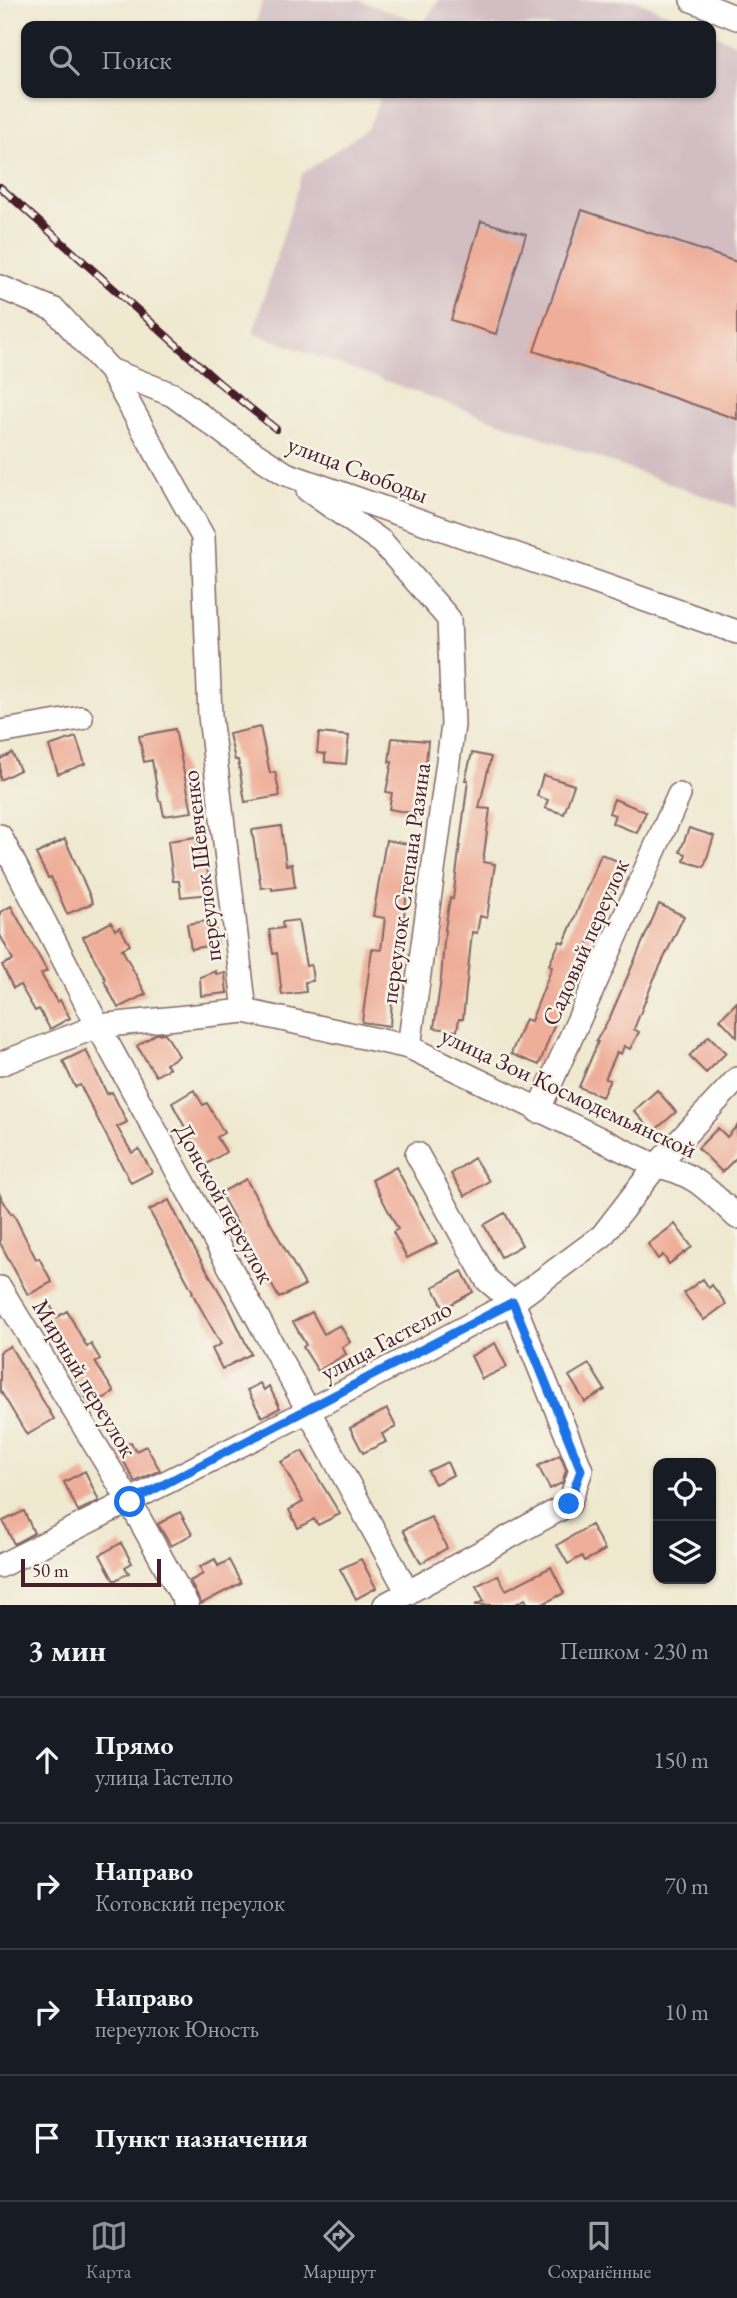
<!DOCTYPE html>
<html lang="ru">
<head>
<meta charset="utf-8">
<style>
	:root { --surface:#171b24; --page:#242831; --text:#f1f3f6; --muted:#9ea1a6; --line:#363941; --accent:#8c9099 }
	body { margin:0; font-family:"EB Garamond",serif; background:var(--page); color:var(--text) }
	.controls { position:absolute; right:21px; bottom:21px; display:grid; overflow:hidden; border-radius:14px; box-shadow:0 2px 5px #0004 }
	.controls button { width:63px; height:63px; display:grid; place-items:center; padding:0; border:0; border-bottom:2px solid var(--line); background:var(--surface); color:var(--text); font:35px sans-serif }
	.scale { position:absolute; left:21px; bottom:18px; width:140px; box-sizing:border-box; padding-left:7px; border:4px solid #4a1f2b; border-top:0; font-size:19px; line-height:24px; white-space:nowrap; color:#4a1f2b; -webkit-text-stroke:5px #f7f3e8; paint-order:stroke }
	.stop { position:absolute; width:21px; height:21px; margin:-16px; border:5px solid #1a73e8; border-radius:50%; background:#fff }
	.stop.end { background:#1a73e8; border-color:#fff; box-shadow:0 2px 7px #0008 }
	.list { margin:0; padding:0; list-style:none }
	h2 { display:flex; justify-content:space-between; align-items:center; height:91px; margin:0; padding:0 28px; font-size:30px }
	h2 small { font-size:23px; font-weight:400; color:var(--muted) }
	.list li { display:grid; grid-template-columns:46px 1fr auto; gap:21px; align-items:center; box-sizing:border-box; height:126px; padding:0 28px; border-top:2px solid var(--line) }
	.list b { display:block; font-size:26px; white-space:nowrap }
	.list p { margin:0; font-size:23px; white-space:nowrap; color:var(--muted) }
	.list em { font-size:23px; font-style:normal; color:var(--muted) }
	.icon { flex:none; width:38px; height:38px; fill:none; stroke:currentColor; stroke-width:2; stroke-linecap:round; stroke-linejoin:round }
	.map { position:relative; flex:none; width:737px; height:1605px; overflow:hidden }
	.search { position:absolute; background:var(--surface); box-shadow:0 2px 5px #0004; left:21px; right:21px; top:21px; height:77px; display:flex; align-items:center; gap:18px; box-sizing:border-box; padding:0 24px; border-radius:14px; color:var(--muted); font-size:26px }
	.sheet { height:595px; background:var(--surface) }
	nav { display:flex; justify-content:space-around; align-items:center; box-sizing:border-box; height:98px; border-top:2px solid var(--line); background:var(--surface); font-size:19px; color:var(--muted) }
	nav a { display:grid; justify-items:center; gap:4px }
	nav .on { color:var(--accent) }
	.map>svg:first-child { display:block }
	.industrial { fill:#d2bec2 }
	.building { fill:#efae99 }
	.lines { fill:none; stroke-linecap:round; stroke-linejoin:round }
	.street-casing { stroke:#846665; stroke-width:26 }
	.street { stroke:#fff; stroke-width:23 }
	.rail-casing { stroke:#4a1f2b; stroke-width:8 }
	.rail { stroke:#f7f3e8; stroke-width:5; stroke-dasharray:16; stroke-linecap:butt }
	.route { stroke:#1a73e8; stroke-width:9 }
	.labels { text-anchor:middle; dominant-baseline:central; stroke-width:5; stroke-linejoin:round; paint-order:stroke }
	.street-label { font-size:24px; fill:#4a1f2b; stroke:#f7f3e8 }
</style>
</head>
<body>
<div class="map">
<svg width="737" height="1605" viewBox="0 0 737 1605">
	<rect width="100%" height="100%" fill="#f7f3e8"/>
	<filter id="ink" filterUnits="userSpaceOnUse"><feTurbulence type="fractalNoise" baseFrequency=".0143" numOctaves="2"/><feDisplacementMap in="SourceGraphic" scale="14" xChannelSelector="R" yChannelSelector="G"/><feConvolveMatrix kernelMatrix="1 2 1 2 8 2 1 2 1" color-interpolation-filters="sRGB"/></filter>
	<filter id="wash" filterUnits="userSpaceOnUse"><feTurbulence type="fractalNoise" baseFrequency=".00686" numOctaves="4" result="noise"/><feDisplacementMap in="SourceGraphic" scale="28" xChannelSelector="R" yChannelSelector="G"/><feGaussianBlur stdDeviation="1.57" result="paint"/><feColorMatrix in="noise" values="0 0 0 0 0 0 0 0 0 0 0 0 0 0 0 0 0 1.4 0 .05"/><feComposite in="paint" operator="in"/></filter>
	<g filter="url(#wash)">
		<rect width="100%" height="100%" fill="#efe9d0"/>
		<path class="industrial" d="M263 0H358L423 23 439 0H636L696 26H255Z
			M711 33 737 44V508L253 333 302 174 368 128 380 99 361 93H711Z"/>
		<g id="blocks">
			<path class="building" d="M582 210 737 262V419L534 351Z
				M481 221 526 234 496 334 451 320Z
				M260 727 270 773 275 772 280 796 245 802 238 760H235L229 734Z
				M175 729 192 812 164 816 161 801H159L152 760 144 762 139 736Z
				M319 733 349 736 346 764 325 762V754L317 753Z
				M76 737 85 764 58 774 49 746Z
				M392 738 428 741 425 773 416 814 389 809 392 793 386 792 392 762H389Z
				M12 753 20 770 0 780V759Z
				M472 753 491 757 479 808 490 809 483 862 495 864 487 918 480 916 477 933 472 932 463 1019H459L457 1031 434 1028 441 979 445 929 450 898 453 899 468 780H465Z
				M543 775 574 785 564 814 545 808 548 800 537 796Z
				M614 799 646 812 637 833 612 823 615 815 609 813Z
				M281 826 286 865 292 864 295 887 272 890V887L261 888 252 830Z
				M689 828 714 836 704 867 684 861 686 854 680 852Z
				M196 837 200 861 206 860 211 894 181 897 179 881H173L168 841Z
				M65 839 93 903 67 914 51 877 48 878 36 854Z
				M386 840 413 845 403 892 407 893 396 976H394L390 1026 362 1022 372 949 381 950 385 918 373 916Z
				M601 854 622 863 609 899 573 976 539 1065 511 1054 525 1019 531 1021 552 967 549 965 560 941 564 943Z
				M659 904 684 916 654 979 634 1029 639 1032 630 1049 624 1046 621 1054 617 1052 605 1079 610 1080 602 1097 579 1087 598 1042 596 1041 610 1017Z
				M11 906 47 971 41 974 57 1002 60 1000 70 1018 50 1029 39 1009 35 1011 20 985 13 988 2 965 13 960 0 935V912Z
				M214 920 218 944 191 949 187 924Z
				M298 920 306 966 311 965 313 981 305 982 306 992 282 995 277 953 273 954 269 930 283 928 282 922Z
				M111 922 115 930 120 927 130 945 122 949 146 994 118 1008 104 981 106 980 83 937Z
				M216 971V974L225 973 227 993 201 996 200 977Z
				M737 1002V1037L720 1019Z
				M165 1033 179 1056 166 1064 169 1068 156 1076 137 1046 156 1034Z
				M709 1036 726 1053 706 1073 689 1056Z
				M86 1050 107 1094 112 1092 127 1122 117 1127 132 1153 139 1149 152 1172 131 1183 80 1085 75 1087 63 1061Z
				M194 1090 203 1105 207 1103 224 1133 217 1137 226 1152 205 1165 172 1103Z
				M657 1090 676 1112 653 1132 634 1111Z
				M737 1126V1157L722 1172 698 1148 718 1128 727 1137Z
				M474 1158 489 1181 465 1196 451 1174Z
				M396 1167 437 1243 407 1258 393 1232 398 1229 372 1180Z
				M246 1179 305 1285 279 1298 220 1193Z
				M0 1195 11 1214 13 1213 36 1259 39 1258 52 1282 28 1295 0 1243Z
				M169 1200 187 1236 230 1310 251 1354 222 1369 212 1349 221 1344 192 1293 193 1292 149 1210Z
				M505 1213 522 1245 501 1257 484 1225Z
				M675 1224 692 1247 669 1264 663 1255 658 1259 648 1244Z
				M462 1271 473 1292 444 1308 433 1287Z
				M703 1279 709 1288 712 1285 726 1304 704 1320 684 1293Z
				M50 1305 57 1317 67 1311 87 1347 91 1344 100 1359 95 1362 114 1392 91 1406 37 1312Z
				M312 1312 324 1334 340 1325 350 1342 342 1347 346 1354 318 1371 303 1347 306 1345 293 1322Z
				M495 1343 507 1367 482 1379 471 1356Z
				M10 1346 54 1419 27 1435 0 1390V1352Z
				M589 1364 605 1390 585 1402 569 1376Z
				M260 1383 264 1390 269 1386 280 1408 262 1417 247 1390Z
				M387 1409 396 1427 382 1434 386 1442 363 1453 350 1428Z
				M131 1442 136 1451 146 1446 160 1470 135 1482 117 1449Z
				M302 1451 340 1514 318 1525 314 1519 298 1528 289 1510 303 1502 281 1462Z
				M560 1455 566 1470 562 1483 550 1489 538 1466Z
				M447 1462 453 1475 435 1484 428 1471Z
				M85 1471 99 1501 78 1511 64 1482Z
				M24 1511 34 1533 14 1544 3 1521Z
				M180 1512 192 1534 171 1546 158 1524Z
				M431 1517 447 1548 421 1563 403 1530Z
				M591 1525 605 1550 585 1561 582 1556 568 1564 557 1545Z
				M121 1543 132 1563 125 1567 129 1573 114 1581 100 1555Z
				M215 1559 218 1566 229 1560 241 1583 201 1604 190 1581 203 1574 200 1567Z
				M361 1559 376 1588 356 1599 340 1569Z
				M551 1567 564 1593 541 1605H528L525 1599 514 1605H475L484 1601 476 1586 498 1575 506 1590Z"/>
		</g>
	</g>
	<g filter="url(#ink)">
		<use href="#blocks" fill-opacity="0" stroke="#846665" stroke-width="2"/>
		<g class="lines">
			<g class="street-casing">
				<path id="street" d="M692 0 737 18
					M0 287 55 310 110 370 173 395 235 441 286 474 737 632
					M110 370 203 537 210 716 245 1011
					M308 490 382 542 449 619 453 725 409 1047
					M0 732 81 718
					M0 836 98 1026 408 1593
					M0 1064 98 1026 245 1011 409 1047 656 1166C693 1171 711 1193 737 1217
					M538 1111 679 795
					M0 1288 130 1502 187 1605
					M0 1566 308 1411 513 1302 602 1236 656 1166 737 1079
					M385 1605 569 1504 581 1470 513 1302 487 1280 417 1154"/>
			</g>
			<use href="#street" class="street"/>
			<g class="rail-casing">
				<path id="rail" d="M0 187 218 382 276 429"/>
			</g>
			<use href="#rail" class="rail"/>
		</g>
	</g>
	<g class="lines" filter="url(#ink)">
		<path class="route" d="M130 1502 513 1302 581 1470 569 1504"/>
	</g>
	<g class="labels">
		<g class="street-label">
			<text transform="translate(358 469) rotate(21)">улица Свободы</text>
			<text transform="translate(201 866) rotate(-97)">переулок Шевченко</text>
			<text transform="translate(405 883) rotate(-82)">переулок Степана Разина</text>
			<text transform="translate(585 942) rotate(-66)">Садовый переулок</text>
			<text transform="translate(569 1092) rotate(25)">улица Зои Космодемьянской</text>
			<text transform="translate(225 1203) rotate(61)">Донской переулок</text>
			<text transform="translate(386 1340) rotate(-28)">улица Гастелло</text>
			<text transform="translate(85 1378) rotate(59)">Мирный переулок</text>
		</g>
	</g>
</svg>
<div class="controls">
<button><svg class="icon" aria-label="locate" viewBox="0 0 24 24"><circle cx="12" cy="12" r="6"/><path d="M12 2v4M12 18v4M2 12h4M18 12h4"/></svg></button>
<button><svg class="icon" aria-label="layers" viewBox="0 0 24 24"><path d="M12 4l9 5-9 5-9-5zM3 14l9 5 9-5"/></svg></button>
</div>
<div class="scale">50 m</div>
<div class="stop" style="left:130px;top:1502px"></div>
<div class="stop end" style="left:569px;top:1504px"></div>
<div class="search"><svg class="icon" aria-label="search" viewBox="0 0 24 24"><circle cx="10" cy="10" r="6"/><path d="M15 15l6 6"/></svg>Поиск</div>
</div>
<section class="sheet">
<h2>3 мин<small>Пешком · 230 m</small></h2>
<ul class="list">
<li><svg class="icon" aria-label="ahead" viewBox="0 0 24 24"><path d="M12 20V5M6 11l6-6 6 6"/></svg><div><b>Прямо</b><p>улица Гастелло</p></div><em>150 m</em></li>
<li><svg class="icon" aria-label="right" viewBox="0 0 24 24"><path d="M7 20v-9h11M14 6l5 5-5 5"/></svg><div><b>Направо</b><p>Котовский переулок</p></div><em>70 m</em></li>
<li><svg class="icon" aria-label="right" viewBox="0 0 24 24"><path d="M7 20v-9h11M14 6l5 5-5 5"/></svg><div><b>Направо</b><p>переулок Юность</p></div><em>10 m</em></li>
<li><svg class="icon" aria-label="arrive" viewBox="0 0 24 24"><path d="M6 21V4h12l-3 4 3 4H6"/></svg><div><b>Пункт назначения</b></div></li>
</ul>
</section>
<nav>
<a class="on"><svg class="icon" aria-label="map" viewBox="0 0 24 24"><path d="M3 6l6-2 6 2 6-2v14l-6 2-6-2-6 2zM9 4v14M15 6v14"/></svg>Карта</a>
<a><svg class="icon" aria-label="directions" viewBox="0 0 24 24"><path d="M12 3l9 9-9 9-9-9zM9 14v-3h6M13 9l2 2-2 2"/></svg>Маршрут</a>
<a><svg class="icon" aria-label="saved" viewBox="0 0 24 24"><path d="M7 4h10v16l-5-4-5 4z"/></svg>Сохранённые</a>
</nav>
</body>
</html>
